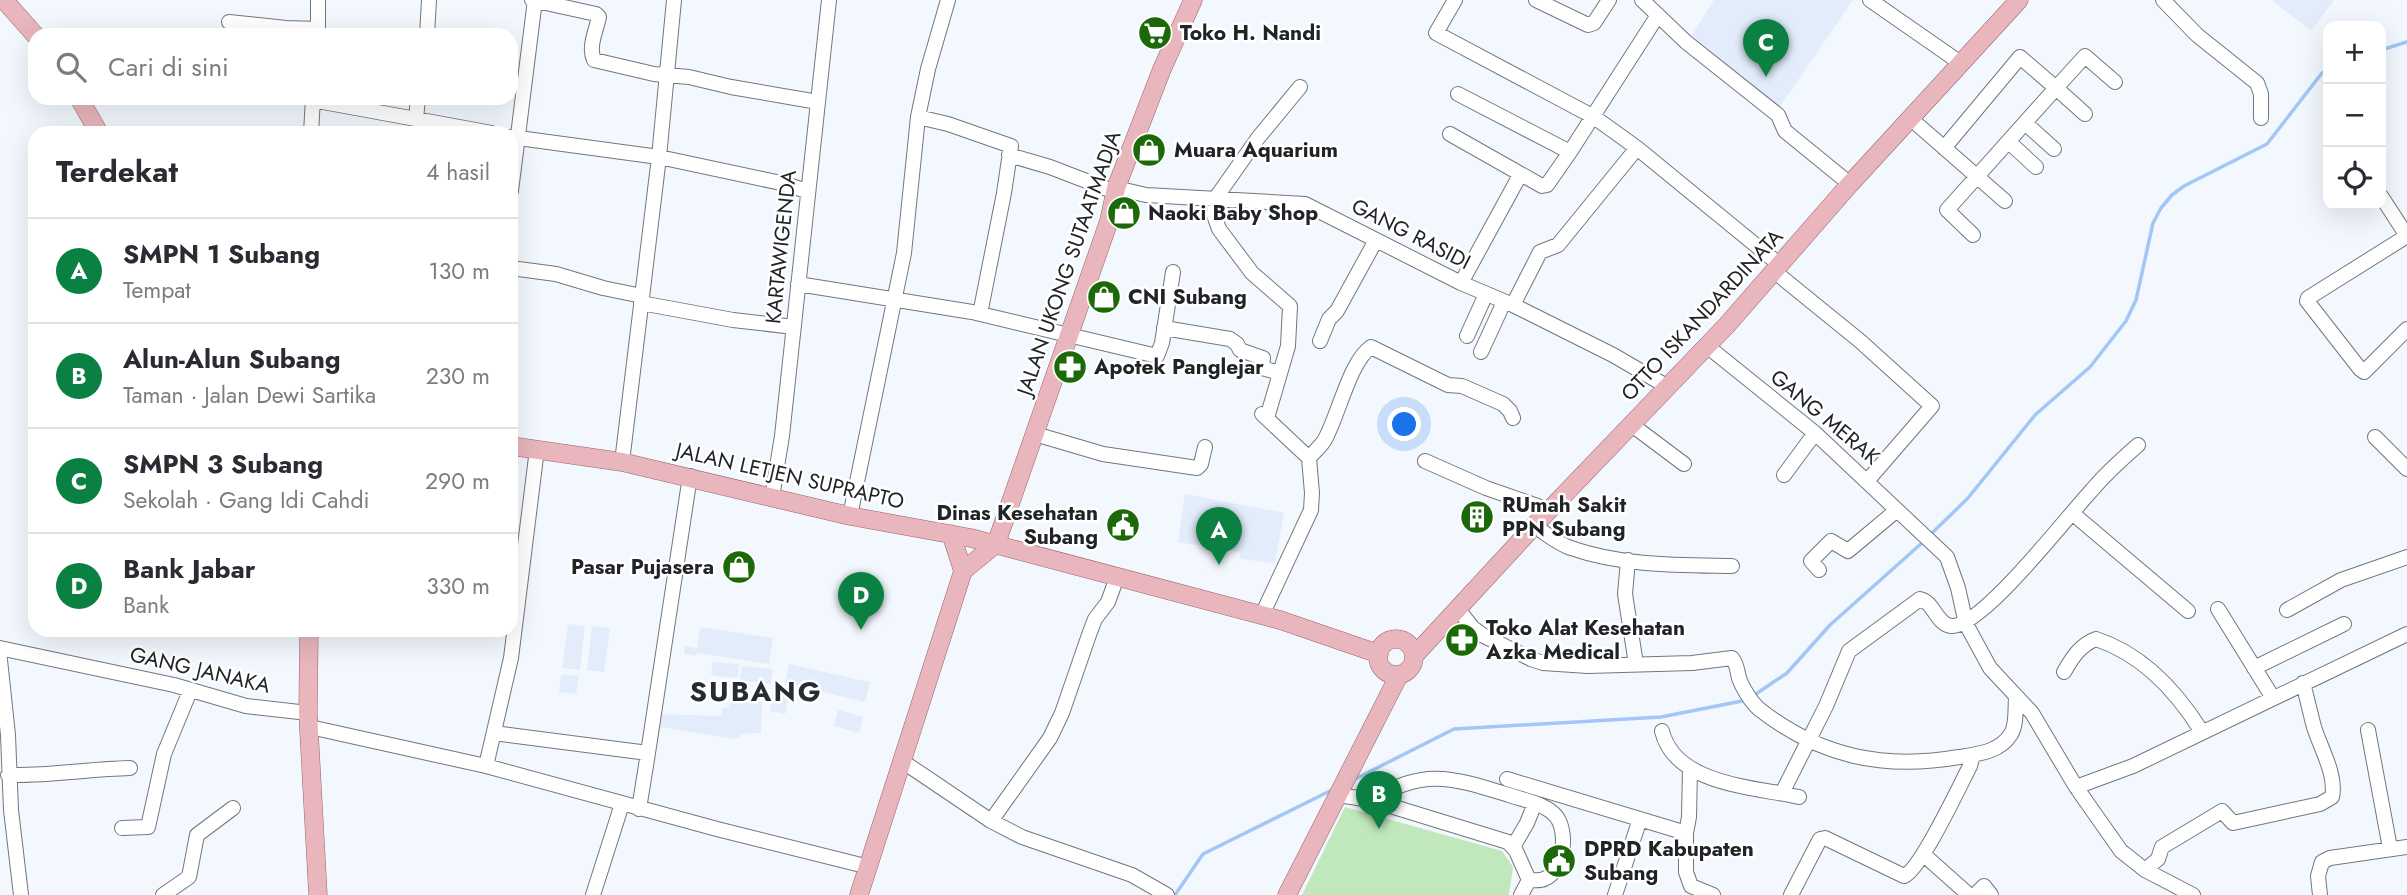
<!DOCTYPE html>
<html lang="id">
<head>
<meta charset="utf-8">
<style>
	:root { --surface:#fff; --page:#f7f7f7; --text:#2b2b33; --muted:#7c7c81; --line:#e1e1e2; --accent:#0b8043 }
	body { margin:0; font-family:Jost,sans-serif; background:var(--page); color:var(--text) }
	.controls { position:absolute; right:21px; top:21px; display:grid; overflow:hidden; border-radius:14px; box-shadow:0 7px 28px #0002 }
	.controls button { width:63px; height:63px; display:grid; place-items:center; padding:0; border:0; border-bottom:2px solid var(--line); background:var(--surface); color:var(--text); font:35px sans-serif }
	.you { position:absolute; left:1405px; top:425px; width:24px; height:24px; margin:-18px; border:5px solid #fff; border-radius:50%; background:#1a73e8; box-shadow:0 0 0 10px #1a73e833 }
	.badge { display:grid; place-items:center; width:46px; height:46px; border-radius:50%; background:var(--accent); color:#fff; font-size:23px; font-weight:700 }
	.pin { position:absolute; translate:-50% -58px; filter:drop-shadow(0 2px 4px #0008) }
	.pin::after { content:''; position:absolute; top:37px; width:24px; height:21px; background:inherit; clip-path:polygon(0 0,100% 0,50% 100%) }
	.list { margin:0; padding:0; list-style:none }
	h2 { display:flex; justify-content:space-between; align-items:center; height:91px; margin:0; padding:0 28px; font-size:30px }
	h2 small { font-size:23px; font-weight:400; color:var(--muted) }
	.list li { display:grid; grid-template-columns:46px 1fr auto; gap:21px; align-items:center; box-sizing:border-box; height:105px; padding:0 28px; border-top:2px solid var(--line) }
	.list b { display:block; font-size:26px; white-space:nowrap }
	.list p { margin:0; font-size:23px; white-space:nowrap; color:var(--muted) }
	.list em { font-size:23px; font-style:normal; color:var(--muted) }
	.icon { flex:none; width:38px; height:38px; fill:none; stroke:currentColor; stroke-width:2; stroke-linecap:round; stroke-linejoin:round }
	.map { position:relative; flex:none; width:2407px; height:895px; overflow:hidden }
	.search { position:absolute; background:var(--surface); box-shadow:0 7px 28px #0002; left:28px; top:28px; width:490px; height:77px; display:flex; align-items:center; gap:18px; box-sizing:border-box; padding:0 24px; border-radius:21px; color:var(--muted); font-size:26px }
	.panel { position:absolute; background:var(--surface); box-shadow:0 7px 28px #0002; left:28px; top:126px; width:490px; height:511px; border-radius:21px }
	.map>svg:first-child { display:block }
	.built { fill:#e3ecfb }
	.green { fill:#c1e8bc }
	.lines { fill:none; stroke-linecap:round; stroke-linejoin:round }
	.stream { stroke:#a2c6f5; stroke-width:3.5 }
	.minor-casing { stroke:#72777e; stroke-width:16 }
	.major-casing { stroke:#99636a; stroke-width:19 }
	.minor { stroke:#fff; stroke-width:14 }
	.major { stroke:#e8b6bc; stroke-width:18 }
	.labels { text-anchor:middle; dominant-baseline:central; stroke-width:5; stroke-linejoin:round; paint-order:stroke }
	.poi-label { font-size:21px; font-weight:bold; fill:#212326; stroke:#fff; text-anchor:start }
	.street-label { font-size:21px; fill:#212326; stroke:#fff }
	.district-label { font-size:28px; font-weight:bold; letter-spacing:2px; fill:#282c32; stroke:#fff }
</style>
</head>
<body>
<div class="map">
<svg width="2407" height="895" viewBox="0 0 2407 895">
	<rect width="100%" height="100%" fill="#f3f8ff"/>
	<path class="built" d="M1714 0H1853L1777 111 1687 43Z
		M2272 0H2334L2311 31Z
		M1185 494 1284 513 1275 563 1240 559V552L1178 542Z
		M568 624 585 626 580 670 562 668Z
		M592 626 610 628 604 672 587 670Z
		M700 627 773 638 769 664 697 653 696 656 684 654 685 646 697 648Z
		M713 662 739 664 737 678 711 675Z
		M789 664 870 682 865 702 785 683Z
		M742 666 773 669 771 684 740 680Z
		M561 674 579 676 576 694 559 692Z
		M773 691 789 694 785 714 770 711Z
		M731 699 762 702 761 733 740 734 739 739 728 738 654 726 656 714 721 716 723 708H728Z
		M838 710 863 717 859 733 834 726Z"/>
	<path class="green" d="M1345 807 1502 851 1513 867 1509 895H1302Z"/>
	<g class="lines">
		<path class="stream" d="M2381 50 2407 42
			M1929 536 1968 498 2035 415 2090 367 2126 321 2136 300 2153 223 2161 208 2172 195 2184 186 2267 144 2322 73 2328 70
			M1753 696 1787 673 1830 625 1923 542
			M1355 779 1454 729 1661 717 1747 700
			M1175 895 1203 854 1332 790"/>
		<g class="minor-casing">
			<path id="minor" d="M532 0 596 14 599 17C596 31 588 47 594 60L654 74 689 77 731 87 818 102
				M1455 0 1436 33 1594 117 1637 148 1780 265
				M1536 0 1588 25 1594 23 1609 0
				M1642 0 1686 42 1778 115 1785 131 1850 184
				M1870 0 1962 64
				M2163 0 2197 35 2257 83 2261 94V118
				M229 22 286 28 318 29
				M318 35V0
				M427 35 429 0
				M1458 94 1570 152 1658 15
				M312 100 492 133
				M2085 114 2056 88 2085 56 2115 82
				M918 117 948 124 1011 146 1004 193 980 314
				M1910 118 2005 201
				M416 119 418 98
				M2025 123 2054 149
				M311 133 313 98
				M1450 134 1542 186 1547 185 1570 152
				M511 137 659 157 781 183 807 191
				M2009 142 2036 167
				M1944 148 2020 57 2056 88 1947 210 1973 235
				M1009 155 1050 167 1115 192
				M1116 188 1146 195 1305 204 1461 283 1513 305 1613 355 1668 387
				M511 191 535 0
				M2381 196 2407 236
				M2407 236 2308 298 2307 301 2360 369 2364 372 2407 329
				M511 268 556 274 603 288 642 296
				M1775 272 1860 341 1932 406 1868 480
				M1461 283 1520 175
				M798 284 972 312 1157 356 1162 343 1173 272
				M641 303 733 320 794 327
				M1513 305 1540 252 1558 245 1637 148
				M1164 328 1230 339 1237 344 1240 350 1263 358 1262 368 1280 373
				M1467 336 1486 294
				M1320 341 1329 319 1337 311 1376 240
				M1707 346 1815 433 1947 557 1958 588 1966 624 1990 668 2032 713 2076 787 2121 851 2145 870 2193 895
				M1481 352 1504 302
				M1262 414 1309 458 1312 493 1311 510 1262 615
				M1267 418 1288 346 1290 306 1252 273 1219 229 1214 215 1215 199 1258 138 1300 87
				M1632 425 1684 464
				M1035 434 1103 454 1197 468 1201 464 1205 447
				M2375 437 2407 469
				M1309 458C1314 452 1320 447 1324 441 1338 418 1349 362 1371 347L1448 385 1462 386 1503 404 1510 411 1513 418
				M1425 461 1486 488 1549 510
				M622 462 659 157 674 0
				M1784 475 1815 433
				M772 497 782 436 829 0
				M2072 513 2188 611
				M850 516 904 253 918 117 928 69 948 0
				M1534 526C1546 533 1558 544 1571 548 1622 566 1679 565 1732 566
				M1628 560 1625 594 1636 664
				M1819 570 1811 561 1831 541 1848 551 1897 510
				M1117 577 1108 602 1095 619 1090 632 1062 713 1050 738 991 821 1022 837 1132 875 1167 895
				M1457 608 1473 628 1484 636 1531 659 1543 663 1588 666 1692 663 1732 658C1737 664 1737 670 1739 678 1742 687 1751 702 1759 709 1820 757 1884 770 1959 757 1978 754 2000 752 2011 734 2017 724 2015 709 2016 698
				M2218 609 2273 698
				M2287 610 2341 580 2407 557
				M0 648 174 685 246 706 308 713
				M0 660 8 735 11 810 21 895
				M2254 668 2344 624
				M2064 672C2072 658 2080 645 2096 639 2142 654 2177 692 2202 732
				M310 727 486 766 511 658 537 449
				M2368 730 2390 848
				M1662 731C1675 785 1755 787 1799 797
				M494 733 648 753 690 476
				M902 761 991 821
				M486 766 717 829 869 867
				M8 775C49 776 89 769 130 768
				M1507 779 1686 833V872L1691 886 1713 895
				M2076 787 2133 766 2407 634
				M1782 793 1826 706 1849 651 1920 599C1934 602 1937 625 1951 626 1981 629 2069 514 2092 490 2106 473 2122 459 2138 445
				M1338 795 1371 800 1508 842 1516 851 1529 880 1521 895
				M1371 800C1425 767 1453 778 1509 795 1524 800 1542 803 1554 814 1569 828 1565 871 1544 879 1540 881 1534 880 1529 880
				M639 809 648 753
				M122 828 148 827 164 754 190 691
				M1686 833 1689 817 1690 768
				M1513 847 1527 823 1535 803
				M1923 854 1969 895
				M2145 870 2158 859 2162 847 2222 811 2233 823 2320 804 2332 797C2337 775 2320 747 2314 727 2310 712 2307 698 2303 683
				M163 895 189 877 197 835 233 808
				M593 895 622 804
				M1615 895 1640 819
				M1791 895 1820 839 1825 838 1904 876C1921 869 1959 787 1970 766L1973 755
				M1975 895 1984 886 1991 895
				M2320 895 2318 876 2322 862 2330 858 2407 847"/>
		</g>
		<g class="major-casing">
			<path id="major" d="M4 0 35 35
				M79 98 99 133
				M511 446 622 462 850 516 971 538 1280 620 1379 654
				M951 534 963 571
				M963 571 996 544 1109 221 1116 188 1162 69 1193 0
				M309 630 308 713 318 895
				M1378 657a18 18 0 1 1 36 0a18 18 0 1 1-36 0Z
				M1414 656 1534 526 1727 325 1850 184 2019 0
				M859 895 963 571
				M1287 895 1399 675"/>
		</g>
		<use href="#minor" class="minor"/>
		<use href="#major" class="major"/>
	</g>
	<defs>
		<g id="supermarket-disc" transform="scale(1.75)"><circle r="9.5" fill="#1b6908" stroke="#fff"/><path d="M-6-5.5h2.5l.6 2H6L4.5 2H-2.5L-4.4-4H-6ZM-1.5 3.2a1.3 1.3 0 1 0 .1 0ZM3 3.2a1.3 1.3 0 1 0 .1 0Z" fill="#fff"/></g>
		<g id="shop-disc" transform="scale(1.75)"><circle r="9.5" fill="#1b6908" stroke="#fff"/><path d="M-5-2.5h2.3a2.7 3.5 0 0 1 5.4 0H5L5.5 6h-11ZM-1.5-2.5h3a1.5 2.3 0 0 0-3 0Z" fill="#fff"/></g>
		<g id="pharmacy-disc" transform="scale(1.75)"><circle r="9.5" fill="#1b6908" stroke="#fff"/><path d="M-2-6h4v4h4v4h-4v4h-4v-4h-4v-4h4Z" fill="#fff"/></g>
		<g id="building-disc" transform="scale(1.75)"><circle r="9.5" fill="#1b6908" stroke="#fff"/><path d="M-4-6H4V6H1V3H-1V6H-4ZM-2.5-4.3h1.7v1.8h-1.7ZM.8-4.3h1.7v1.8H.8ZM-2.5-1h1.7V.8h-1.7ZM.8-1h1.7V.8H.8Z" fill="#fff"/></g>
		<g id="civic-disc" transform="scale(1.75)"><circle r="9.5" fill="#1b6908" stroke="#fff"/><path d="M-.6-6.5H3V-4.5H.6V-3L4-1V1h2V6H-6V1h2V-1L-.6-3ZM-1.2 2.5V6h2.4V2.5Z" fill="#fff"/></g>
	</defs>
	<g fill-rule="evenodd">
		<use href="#supermarket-disc" x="1155" y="33"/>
		<use href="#shop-disc" x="1149" y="150"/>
		<use href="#shop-disc" x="1124" y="213"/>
		<use href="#shop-disc" x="1104" y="297"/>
		<use href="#pharmacy-disc" x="1070" y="367"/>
		<use href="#building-disc" x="1477" y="517"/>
		<use href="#civic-disc" x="1123" y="525"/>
		<use href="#shop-disc" x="739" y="567"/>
		<use href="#pharmacy-disc" x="1462" y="640"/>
		<use href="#civic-disc" x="1559" y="861"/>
	</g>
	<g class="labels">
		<g class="poi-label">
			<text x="1180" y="33">Toko H. Nandi</text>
			<text x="1174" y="150">Muara Aquarium</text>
			<text x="1148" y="213">Naoki Baby Shop</text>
			<text x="1128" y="297">CNI Subang</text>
			<text x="1094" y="367">Apotek Panglejar</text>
			<text x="1502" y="505">RUmah Sakit<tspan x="1502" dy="24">PPN Subang</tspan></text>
			<text x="1098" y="513" text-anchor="end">Dinas Kesehatan<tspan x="1098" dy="24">Subang</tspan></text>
			<text x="714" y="567" text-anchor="end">Pasar Pujasera</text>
			<text x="1486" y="628">Toko Alat Kesehatan<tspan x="1486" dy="24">Azka Medical</tspan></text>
			<text x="1584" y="849">DPRD Kabupaten<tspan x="1584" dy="24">Subang</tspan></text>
		</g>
		<g class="street-label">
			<text transform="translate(1411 234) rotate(27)">GANG RASIDI</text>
			<text transform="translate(781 247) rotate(-84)">KARTAWIGENDA</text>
			<text transform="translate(1069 263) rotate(-71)">JALAN UKONG SUTAATMADJA</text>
			<text transform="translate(1702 315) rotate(-47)">OTTO ISKANDARDINATA</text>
			<text transform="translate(1825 417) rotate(40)">GANG MERAK</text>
			<text transform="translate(790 476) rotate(13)">JALAN LETJEN SUPRAPTO</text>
			<text transform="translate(200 670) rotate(13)">GANG JANAKA</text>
		</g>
		<g class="district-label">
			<text x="756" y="691">SUBANG</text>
		</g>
	</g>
</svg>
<div class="controls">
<button>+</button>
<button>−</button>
<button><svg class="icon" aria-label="locate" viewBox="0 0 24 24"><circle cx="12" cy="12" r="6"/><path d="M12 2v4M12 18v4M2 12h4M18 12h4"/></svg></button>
</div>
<div class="you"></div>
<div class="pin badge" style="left:1219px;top:565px">A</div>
<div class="pin badge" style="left:1379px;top:829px">B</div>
<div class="pin badge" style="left:1766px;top:77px">C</div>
<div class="pin badge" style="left:861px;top:630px">D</div>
<div class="search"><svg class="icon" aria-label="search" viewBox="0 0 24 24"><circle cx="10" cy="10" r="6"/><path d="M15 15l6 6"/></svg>Cari di sini</div>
<section class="panel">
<h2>Terdekat<small>4 hasil</small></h2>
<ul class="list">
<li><span class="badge">A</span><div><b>SMPN 1 Subang</b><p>Tempat</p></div><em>130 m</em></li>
<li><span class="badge">B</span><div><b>Alun-Alun Subang</b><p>Taman · Jalan Dewi Sartika</p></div><em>230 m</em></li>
<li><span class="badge">C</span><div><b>SMPN 3 Subang</b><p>Sekolah · Gang Idi Cahdi</p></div><em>290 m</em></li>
<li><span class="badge">D</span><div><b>Bank Jabar</b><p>Bank</p></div><em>330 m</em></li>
</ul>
</section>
</div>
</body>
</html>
